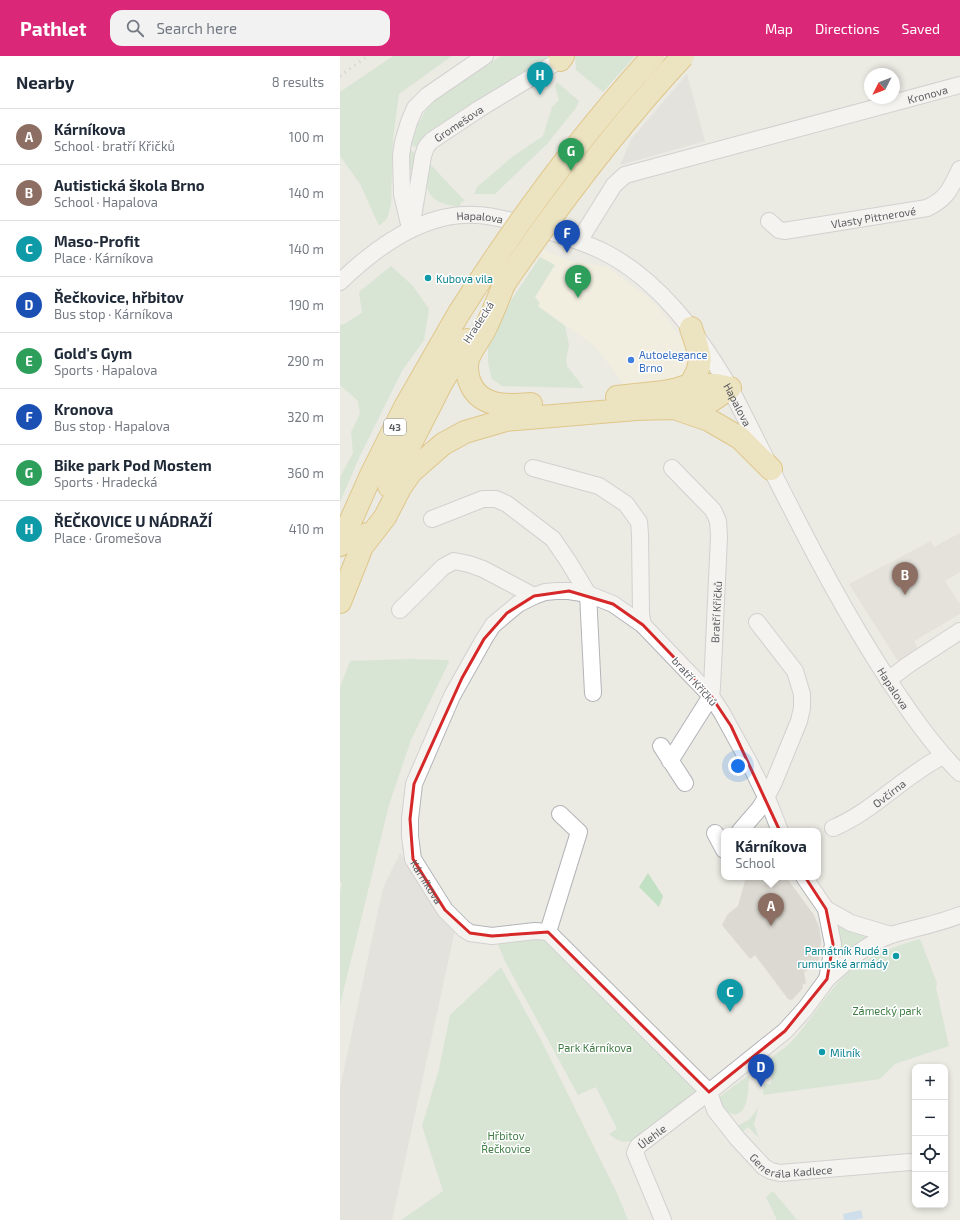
<!DOCTYPE html>
<html lang="en">
<head>
<meta charset="utf-8">
<style>
	:root { --surface:#fff; --page:#f2f2f3; --text:#1f2937; --muted:#747a83; --line:#e0e1e3; --accent:#db2777 }
	body { margin:0; font-family:"Exo 2",sans-serif; background:var(--page); color:var(--text) }
	.controls { position:absolute; right:12px; bottom:12px; display:grid; overflow:hidden; border-radius:8px; box-shadow:0 2px 6px #0003 }
	.controls button { width:36px; height:36px; display:grid; place-items:center; padding:0; border:0; border-bottom:1px solid var(--line); background:var(--surface); color:var(--text); font:20px sans-serif }
	.compass { position:absolute; left:524px; top:12px; width:36px; height:36px; border-radius:50%; background:var(--surface); box-shadow:0 2px 6px #0003; rotate:228deg }
	.you { position:absolute; left:398px; top:710px; width:14px; height:14px; margin:-10px; border:3px solid #fff; border-radius:50%; background:#1a73e8; box-shadow:0 0 0 6px #1a73e833 }
	.badge { display:grid; place-items:center; width:26px; height:26px; border-radius:50%; background:var(--accent); color:#fff; font-size:13px; font-weight:700 }
	.pin { position:absolute; translate:-50% -33px; filter:drop-shadow(0 1px 2px #0008) }
	.pin::after { content:''; position:absolute; top:21px; width:14px; height:12px; background:inherit; clip-path:polygon(0 0,100% 0,50% 100%) }
	.popup { position:absolute; left:381px; top:772px; width:100px; height:52px; box-sizing:border-box; display:grid; place-content:center; border-radius:8px; background:var(--surface); filter:drop-shadow(0 1px 3px #0005); font-size:13px; white-space:nowrap; color:var(--muted) }
	.popup b { font-size:15px; color:var(--text) }
	.popup::after { content:''; position:absolute; left:50%; top:100%; margin-left:-8px; border:8px solid transparent; border-top-color:var(--surface) }
	.list { margin:0; padding:0; list-style:none }
	h2 { display:flex; justify-content:space-between; align-items:center; height:52px; margin:0; padding:0 16px; font-size:17px }
	h2 small { font-size:13px; font-weight:400; color:var(--muted) }
	.list li { display:grid; grid-template-columns:26px 1fr auto; gap:12px; align-items:center; box-sizing:border-box; height:56px; padding:0 16px; border-top:1px solid var(--line) }
	.list b { display:block; font-size:15px; white-space:nowrap }
	.list p { margin:0; font-size:13px; white-space:nowrap; color:var(--muted) }
	.list em { font-size:13px; font-style:normal; color:var(--muted) }
	.icon { flex:none; width:22px; height:22px; fill:none; stroke:currentColor; stroke-width:2; stroke-linecap:round; stroke-linejoin:round }
	.map { position:relative; flex:none; width:620px; height:1164px; overflow:hidden }
	header { display:flex; align-items:center; gap:24px; box-sizing:border-box; height:56px; padding:0 20px; background:var(--accent); color:#fff }
	header strong { font-size:19px }
	nav { display:flex; gap:22px; margin-inline-start:auto; font-size:14px }
	.search { width:280px; height:36px; background:var(--page); display:flex; align-items:center; gap:10px; box-sizing:border-box; padding:0 14px; border-radius:12px; color:var(--muted); font-size:15px }
	main { display:flex }
	aside { flex:1; background:var(--surface) }
	.map>svg:first-child { display:block }
	.commercial { fill:#f9f2da }
	.industrial { fill:#dad9d5 }
	.education { fill:#dbd9d1 }
	.green { fill:#c2e0c3 }
	.water { fill:#abd2f3 }
	.lines { fill:none; stroke-linecap:round; stroke-linejoin:round }
	.minor-casing { stroke:#b3b4b8; stroke-width:18 }
	.highway-casing { stroke:#d19e1d; stroke-width:24 }
	.minor { stroke:#fff; stroke-width:16 }
	.highway { stroke:#eedb97; stroke-width:22 }
	.rail { stroke:#b1b1b2; stroke-width:3; stroke-dasharray:1 5; stroke-linecap:butt }
	.highway-bridge-casing { stroke:#d19e1d; stroke-width:24; stroke-linecap:butt }
	.highway-bridge { stroke:#eedb97; stroke-width:22 }
	.marked { fill:none; stroke:#d62828; stroke-width:3; stroke-linejoin:round }
	.culture-dot { fill:#0f9aa8; stroke:#fff; stroke-width:1.5 }
	.shop-dot { fill:#3f7fe0; stroke:#fff; stroke-width:1.5 }
	.labels { text-anchor:middle; dominant-baseline:central; stroke-width:3; stroke-linejoin:round; paint-order:stroke }
	.shield { fill:#fff; stroke:#8c8e90; stroke-width:1 }
	.shield-label { font-size:10px; font-weight:bold; fill:#5b5d61 }
	.street-label { font-size:11px; fill:#5b5d61; stroke:#fff }
	.culture-label { font-size:11px; fill:#0d838f; stroke:#fff; text-anchor:start }
	.shop-label { font-size:11px; fill:#366cbe; stroke:#fff; text-anchor:start }
	.park-label { font-size:11px; fill:#3f7c43; stroke:#fff }
</style>
</head>
<body>
<header>
<strong>Pathlet</strong>
<div class="search"><svg class="icon" aria-label="search" viewBox="0 0 24 24"><circle cx="10" cy="10" r="6"/><path d="M15 15l6 6"/></svg>Search here</div>
<nav><a>Map</a><a>Directions</a><a>Saved</a></nav>
</header>
<main>
<aside>
<h2>Nearby<small>8 results</small></h2>
<ul class="list">
<li><span class="badge" style="background:#8d6e63">A</span><div><b>Kárníkova</b><p>School · bratří Křičků</p></div><em>100 m</em></li>
<li><span class="badge" style="background:#8d6e63">B</span><div><b>Autistická škola Brno</b><p>School · Hapalova</p></div><em>140 m</em></li>
<li><span class="badge" style="background:#0f9aa8">C</span><div><b>Maso-Profit</b><p>Place · Kárníkova</p></div><em>140 m</em></li>
<li><span class="badge" style="background:#1a4fb4">D</span><div><b>Řečkovice, hřbitov</b><p>Bus stop · Kárníkova</p></div><em>190 m</em></li>
<li><span class="badge" style="background:#2e9e5b">E</span><div><b>Gold's Gym</b><p>Sports · Hapalova</p></div><em>290 m</em></li>
<li><span class="badge" style="background:#1a4fb4">F</span><div><b>Kronova</b><p>Bus stop · Hapalova</p></div><em>320 m</em></li>
<li><span class="badge" style="background:#2e9e5b">G</span><div><b>Bike park Pod Mostem</b><p>Sports · Hradecká</p></div><em>360 m</em></li>
<li><span class="badge" style="background:#0f9aa8">H</span><div><b>ŘEČKOVICE U NÁDRAŽÍ</b><p>Place · Gromešova</p></div><em>410 m</em></li>
</ul>
</aside>
<div class="map">
<svg width="620" height="1164" viewBox="0 0 620 1164">
	<rect width="100%" height="100%" fill="#ebeae3"/>
	<path class="commercial" d="M204 194 233 206 267 211 308 241 317 250 347 290 351 314 340 323 285 331 256 291 198 250 182 228Z"/>
	<path class="industrial" d="M347 18 365 85 280 109 292 82Z
		M60 797 115 874 52 1164H0V1032L43 832Z"/>
	<path class="education" d="M620 477V516L605 525 620 548V558L574 585 579 594 559 607 509 528 591 485 594 491Z
		M406 821H446L474 859 479 871 481 884 479 903 474 910 464 916 466 927 462 929 463 932 452 944 448 943 415 899 410 903 382 869 388 858 398 850Z"/>
	<path class="green" d="M53 0H112L59 38 53 82 51 149 47 163 39 170 20 128 0 100V36Z
		M161 0H208L205 5 90 76 84 81 78 92 71 89 78 68 87 52 105 36Z
		M235 0H295L263 36 236 14Z
		M217 26 239 45 236 52 207 88 155 138H134L137 131 172 101 203 80 212 51 219 44 215 30Z
		M69 93 76 98 73 114H68Z
		M89 107 125 145 121 146 120 151C102 148 86 145 86 122 86 117 88 111 89 107Z
		M200 201 215 209 195 241 200 247 198 250 225 270 229 289 226 304 227 310 244 332 162 330 152 323 150 316 148 306V289L152 277 172 243Z
		M51 210 73 230 89 253 84 284 62 315 19 402 0 446V421L13 397 11 376 20 358 18 345 0 329V269L4 268 22 257 19 236Z
		M69 603 108 604 109 606 71 684 49 749 0 949V836L2 828 0 825V631L10 605Z
		M308 817 323 840 319 851 299 831Z
		M498 868 533 880 495 908 496 870Z
		M203 881 221 895 224 904 324 1003 332 1006 361 1036 297 1083C284 1088 279 1086 269 1078L277 1073 256 1031 238 1039 166 907 157 886Z
		M580 883 597 927 596 932 609 990 555 1008 540 1023 423 1039 424 1028H431L432 1012 425 1011C427 1002 442 995 449 988 466 971 479 949 495 930 517 904 548 892 580 883Z
		M161 911 201 984 277 1137 288 1164H61L103 1135 82 1070 99 1013 110 959Z
		M409 1019C408 1036 409 1070 383 1054L379 1046V1041Z
		M419 1049 414 1068 419 1082 408 1071 401 1077 396 1070C408 1066 414 1060 419 1049Z
		M433 1135 457 1164H437L426 1141Z"/>
	<path class="water" d="M521 1154 523 1162 514 1164H504L503 1158Z"/>
	<g class="lines">
		<g class="minor-casing">
			<g id="minor">
				<path id="s1" d="M429 165 439 174 444 175 587 152C608 142 610 133 620 113"/>
				<path d="M69 168 62 138 61 100 63 86 69 66 75 52 88 39 145 0"/>
				<path id="s2" d="M71 173 83 100 86 91 91 85 139 53 220 4 218 0"/>
				<path id="s3" d="M239 185 274 129 285 119 620 29"/>
				<path id="s4" d="M0 226C36 191 84 155 137 159 158 160 179 167 199 172 220 179 242 185 262 195 319 223 358 278 390 332 436 421 479 513 532 598 557 638 587 684 620 717"/>
				<path d="M193 412 259 430 286 448 299 466 300 478 301 558 303 569"/>
				<path d="M92 463 143 443H156L167 448 213 483 228 505 248 538 253 637"/>
				<path d="M60 554 103 511 114 505 129 508 143 513 194 540"/>
				<path d="M548 624 568 609 620 575"/>
				<path d="M321 690 345 727"/>
				<path id="s5" d="M330 705 371 640 372 631 379 481 378 465 373 454 332 412"/>
				<path id="s6" d="M493 772C534 755 563 720 603 700"/>
				<path d="M400 775 419 753 426 742 434 726 459 665 462 652V638L455 615 417 566"/>
				<path id="s7" d="M440 775 429 747 410 708 382 657 371 640 303 569 273 548 248 538 229 535H216L205 536 194 540 178 548 153 569 144 583 112 640 74 728 70 763V780L73 803 105 854 124 873 130 877 152 880 195 875 208 876 369 1036 375 1054 397 1082 424 1111 431 1115 440 1117 570 1106"/>
				<path d="M375 777 384 794"/>
				<path d="M464 821 486 853 511 867 551 879"/>
				<path d="M208 876 239 776 220 758"/>
				<path d="M487 923C507 905 526 888 551 879 574 872 598 868 620 859"/>
				<path id="s8" d="M323 1164 295 1097 298 1090 369 1036 445 975 465 953 487 923 490 908 493 888 486 853"/>
			</g>
		</g>
		<g class="highway-casing">
			<path id="highway" d="M220 4 223 0
				M164 228C158 243 152 259 145 273 140 283 132 292 128 303 126 310 127 317 129 324 138 352 167 350 191 348
				M350 329C366 304 359 298 351 272
				M277 341 324 336 338 333 350 329H376L390 332
				M334 352 369 364 400 382 431 413
				M49 430 101 328 127 284
				M0 489 31 419 65 351 119 257
				M21 492 45 461 60 432 71 416 103 388 125 376 166 364 296 353 333 352 371 345 390 332
				M0 546 27 478"/>
		</g>
		<use href="#minor" class="minor"/>
		<use href="#highway" class="highway"/>
		<path class="rail" d="M0 20 28 0"/>
		<g class="highway-bridge-casing">
			<path id="highway-bridge" d="M164 228C219 148 277 71 343 0
				M119 257C177 166 240 80 313 0"/>
		</g>
		<use href="#highway-bridge" class="highway-bridge"/>
	</g>
	<path d="M0 0H620V1164H0ZM229 535 273 548 303 569 371 640 391 670 452 801 486 853 493 888 487 923 445 975 369 1036 208 876 152 880 130 877 105 854 73 803 70 763 74 728 122 622 144 583 167 557 194 540Z" fill="#ebeae3" fill-opacity=".55" fill-rule="evenodd"/>
	<path class="marked" d="M229 535 273 548 303 569 371 640 391 670 452 801 486 853 493 888 487 923 445 975 369 1036 208 876 152 880 130 877 105 854 73 803 70 763 74 728 122 622 144 583 167 557 194 540Z"/>
	<g class="culture-dot">
		<circle cx="88" cy="222" r="4"/>
		<circle cx="556" cy="900" r="4"/>
		<circle cx="482" cy="996" r="4"/>
	</g>
	<circle class="shop-dot" cx="291" cy="304" r="4"/>
	<g class="labels">
		<rect class="shield" x="44" y="363" width="22" height="16" rx="3"/>
		<g class="shield-label">
			<text x="55" y="371">43</text>
		</g>
		<g class="street-label">
			<text stroke="none"><textPath href="#s3" startOffset="394">Kronova</textPath></text>
			<text stroke="none"><textPath href="#s2" startOffset="124">Gromešova</textPath></text>
			<text stroke="none"><textPath href="#s1" startOffset="109">Vlasty Pittnerové</textPath></text>
			<text stroke="none"><textPath href="#s4" startOffset="160">Hapalova</textPath></text>
			<text transform="translate(138 266) rotate(-57)">Hradecká</text>
			<text stroke="none"><textPath href="#s4" startOffset="496">Hapalova</textPath></text>
			<text stroke="none"><textPath href="#s5" startOffset="161">Bratří Křičků</textPath></text>
			<text transform="translate(355 625) rotate(48)">bratří Křičků</text>
			<text stroke="none"><textPath href="#s4" startOffset="820">Hapalova</textPath></text>
			<text stroke="none"><textPath href="#s6" startOffset="66">Ovčírna</textPath></text>
			<text stroke="none"><textPath href="#s7" startOffset="699">Kárníkova</textPath></text>
			<text stroke="none"><textPath href="#s8" startOffset="97">Úlehle</textPath></text>
			<text stroke="none"><textPath href="#s7" startOffset="1193">Generála Kadlece</textPath></text>
		</g>
		<g class="culture-label">
			<text x="96" y="222">Kubova vila</text>
			<text x="548" y="894" text-anchor="end">Památník Rudé a<tspan x="548" dy="13">rumunské armády</tspan></text>
			<text x="490" y="996">Milník</text>
		</g>
		<g class="shop-label">
			<text x="299" y="298">Autoelegance<tspan x="299" dy="13">Brno</tspan></text>
		</g>
		<g class="park-label">
			<text x="547" y="954">Zámecký park</text>
			<text x="255" y="991">Park Kárníkova</text>
			<text x="166" y="1079">Hřbitov<tspan x="166" dy="13">Řečkovice</tspan></text>
		</g>
	</g>
</svg>
<div class="controls">
<button>+</button>
<button>−</button>
<button><svg class="icon" aria-label="locate" viewBox="0 0 24 24"><circle cx="12" cy="12" r="6"/><path d="M12 2v4M12 18v4M2 12h4M18 12h4"/></svg></button>
<button><svg class="icon" aria-label="layers" viewBox="0 0 24 24"><path d="M12 4l9 5-9 5-9-5zM3 14l9 5 9-5"/></svg></button>
</div>
<svg class="compass" viewBox="-18 -18 36 36"><path d="M0-13l5 13h-10z" fill="#e53935"/><path d="M0 13l5-13h-10z" fill="#747a83"/></svg>
<div class="you"></div>
<div class="pin badge" style="left:431px;top:870px;background:#8d6e63">A</div>
<div class="popup"><b>Kárníkova</b>School</div>
<div class="pin badge" style="left:565px;top:539px;background:#8d6e63">B</div>
<div class="pin badge" style="left:390px;top:956px;background:#0f9aa8">C</div>
<div class="pin badge" style="left:421px;top:1031px;background:#1a4fb4">D</div>
<div class="pin badge" style="left:238px;top:242px;background:#2e9e5b">E</div>
<div class="pin badge" style="left:227px;top:197px;background:#1a4fb4">F</div>
<div class="pin badge" style="left:231px;top:115px;background:#2e9e5b">G</div>
<div class="pin badge" style="left:200px;top:39px;background:#0f9aa8">H</div>
</div>
</main>
</body>
</html>
